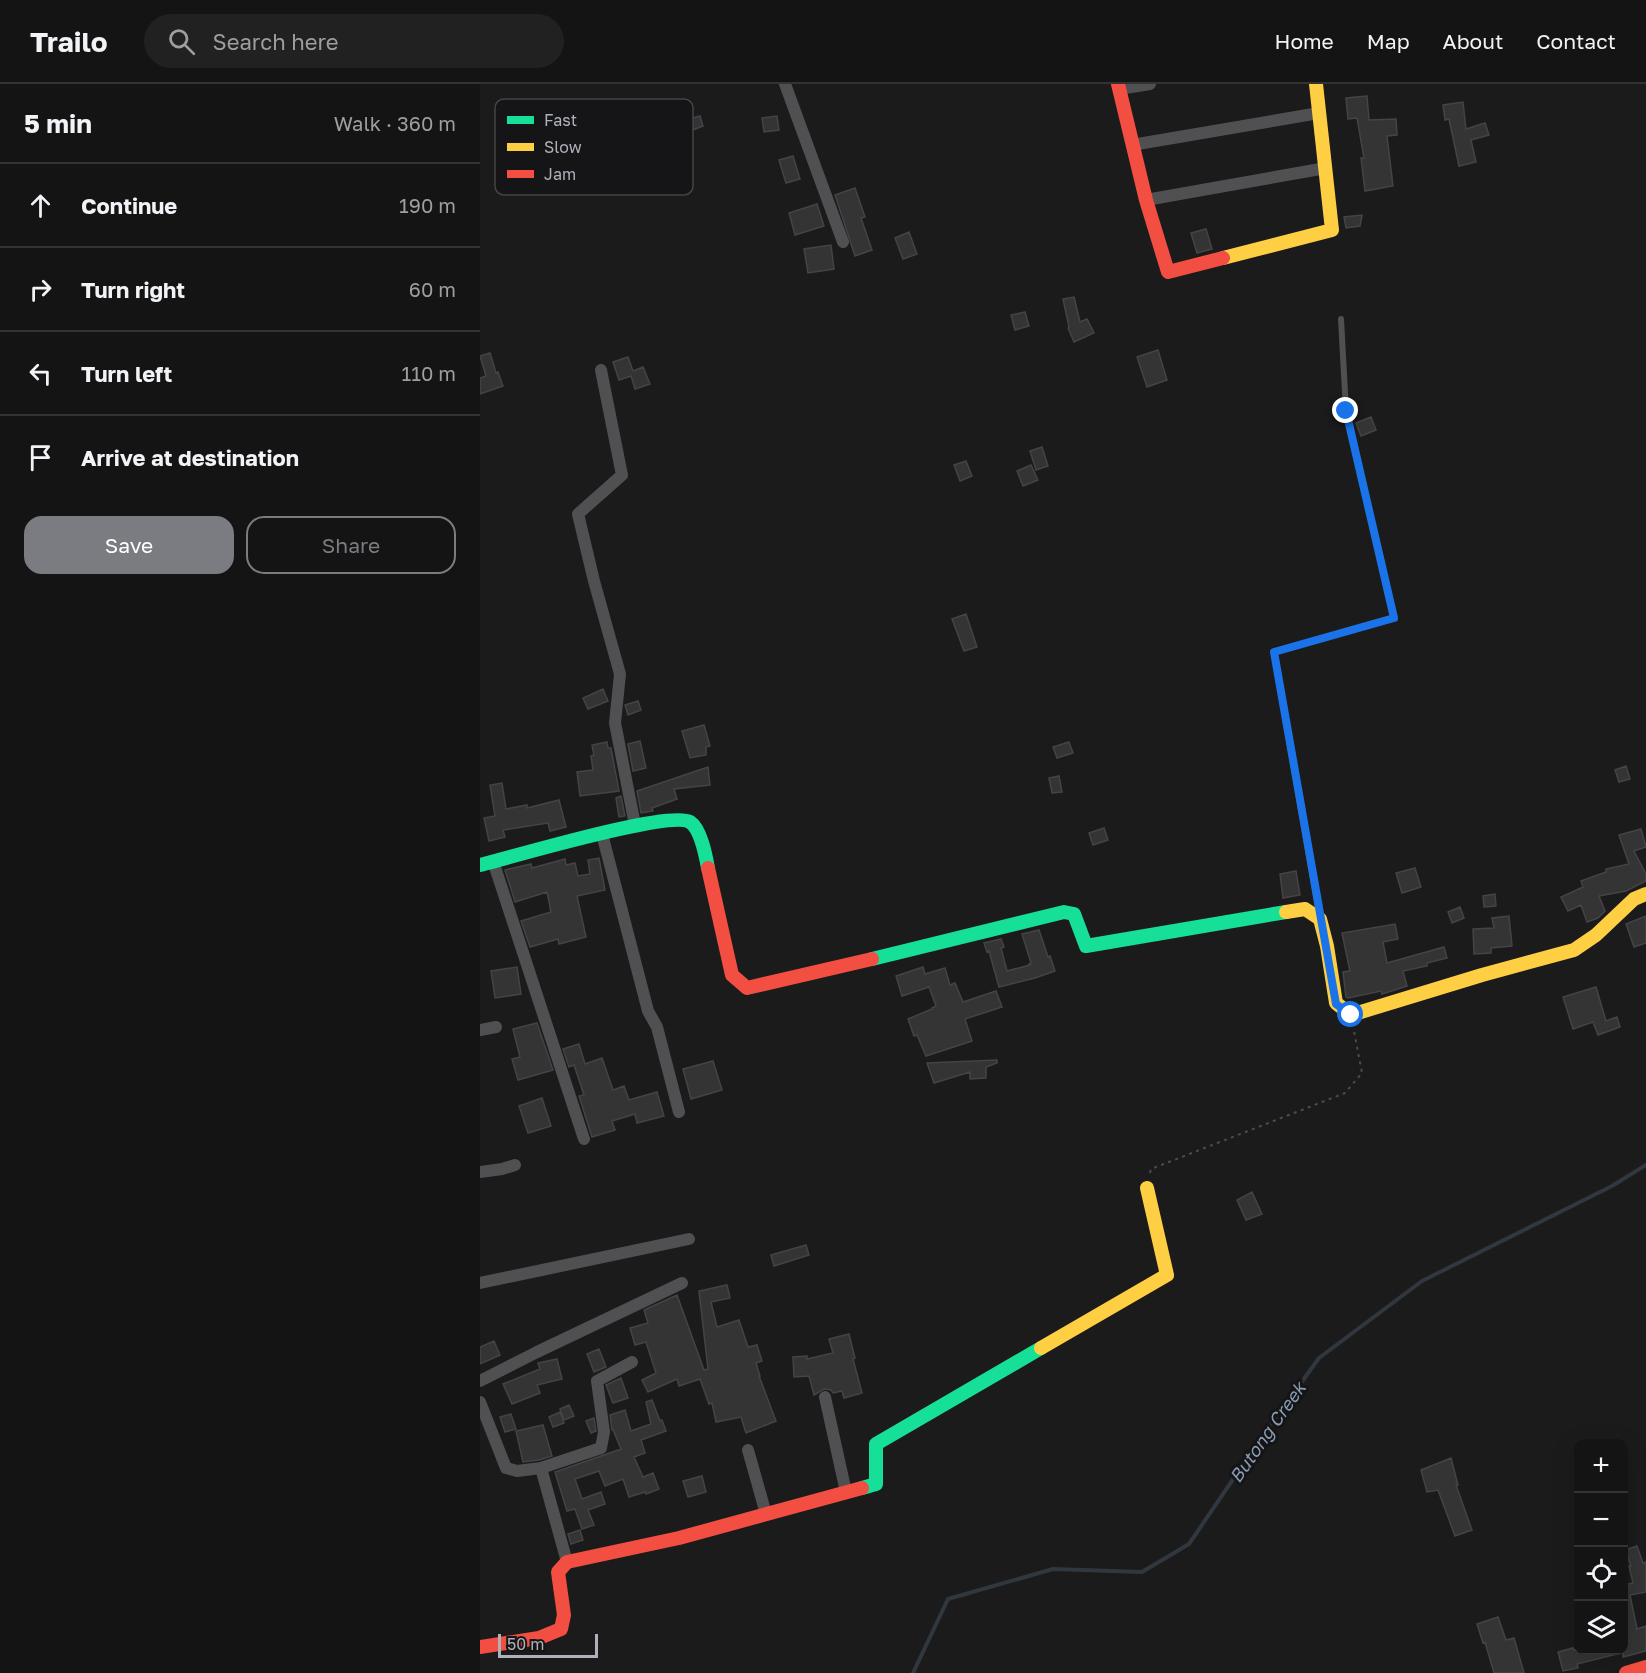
<!DOCTYPE html>
<html lang="en">
<head>
<meta charset="utf-8">
<style>
	:root { --surface:#141414; --page:#212122; --text:#f1f3f6; --muted:#9d9ea0; --line:#333334; --accent:#7b7c82 }
	body { margin:0; font-family:"Golos Text",sans-serif; background:var(--page); color:var(--text) }
	.controls { position:absolute; right:18px; bottom:18px; display:grid; overflow:hidden; border-radius:12px; box-shadow:0 6px 24px #0002 }
	.controls button { width:54px; height:54px; display:grid; place-items:center; padding:0; border:0; border-bottom:2px solid var(--line); background:var(--surface); color:var(--text); font:30px sans-serif }
	.scale { position:absolute; left:18px; bottom:15px; width:100px; box-sizing:border-box; padding-left:6px; border:3px solid #aeb1ba; border-top:0; font-size:16px; line-height:21px; white-space:nowrap; color:#aeb1ba; -webkit-text-stroke:4px #151517; paint-order:stroke }
	.stop { position:absolute; width:18px; height:18px; margin:-14px; border:4px solid #1a73e8; border-radius:50%; background:#fff }
	.stop.end { background:#1a73e8; border-color:#fff; box-shadow:0 2px 6px #0008 }
	.list { margin:0; padding:0; list-style:none }
	h2 { display:flex; justify-content:space-between; align-items:center; height:78px; margin:0; padding:0 24px; font-size:26px }
	h2 small { font-size:20px; font-weight:400; color:var(--muted) }
	.list li { display:grid; grid-template-columns:39px 1fr auto; gap:18px; align-items:center; box-sizing:border-box; height:84px; padding:0 24px; border-top:2px solid var(--line) }
	.list b { display:block; font-size:22px; white-space:nowrap }
	.list em { font-size:20px; font-style:normal; color:var(--muted) }
	.actions { display:flex; gap:12px; padding:18px 24px }
	.actions a { flex:1; padding:14px 0; border:2px solid var(--accent); border-radius:18px; text-align:center; font-size:21px; color:var(--accent) }
	.actions .main { background:var(--accent); color:#fff }
	.icon { flex:none; width:33px; height:33px; fill:none; stroke:currentColor; stroke-width:2; stroke-linecap:round; stroke-linejoin:round }
	.map { position:relative; flex:none; width:1166px; height:1589px; overflow:hidden }
	header { display:flex; align-items:center; gap:36px; box-sizing:border-box; height:84px; padding:0 30px; background:var(--surface); border-bottom:2px solid var(--line) }
	header strong { font-size:28px }
	nav { display:flex; gap:33px; margin-inline-start:auto; font-size:21px }
	.search { width:420px; height:54px; background:var(--page); display:flex; align-items:center; gap:15px; box-sizing:border-box; padding:0 21px; border-radius:33px; color:var(--muted); font-size:22px }
	main { display:flex }
	aside { flex:1; background:var(--surface) }
	.map>svg:first-child { display:block }
	.lines { fill:none; stroke-linecap:round; stroke-linejoin:round }
	.stream { stroke:#31373e; stroke-width:4 }
	.building { fill:#343435; stroke:#444447; stroke-width:1.5 }
	.path { stroke:#4b4c4e; stroke-width:2; stroke-dasharray:3 4.5; stroke-linecap:butt }
	.lane { stroke:#505053; stroke-width:6 }
	.street { stroke:#505053; stroke-width:12 }
	.fast { stroke:#16e098; stroke-width:14 }
	.slow { stroke:#ffcf43; stroke-width:14 }
	.jam { stroke:#f24e42; stroke-width:14 }
	.route { stroke:#1a73e8; stroke-width:8 }
	.labels { text-anchor:middle; dominant-baseline:central; stroke-width:6; stroke-linejoin:round; paint-order:stroke }
	.water-label { font-size:18px; font-style:italic; fill:#899cb1; stroke:#151517 }
	.key { fill:#151517; stroke:#434448; stroke-width:1.5 }
	.key-label { font-size:16px; fill:#aeb1ba }
</style>
</head>
<body>
<header>
<strong>Trailo</strong>
<div class="search"><svg class="icon" aria-label="search" viewBox="0 0 24 24"><circle cx="10" cy="10" r="6"/><path d="M15 15l6 6"/></svg>Search here</div>
<nav><a>Home</a><a>Map</a><a>About</a><a>Contact</a></nav>
</header>
<main>
<aside>
<h2>5 min<small>Walk · 360 m</small></h2>
<ul class="list">
<li><svg class="icon" aria-label="ahead" viewBox="0 0 24 24"><path d="M12 20V5M6 11l6-6 6 6"/></svg><div><b>Continue</b></div><em>190 m</em></li>
<li><svg class="icon" aria-label="right" viewBox="0 0 24 24"><path d="M7 20v-9h11M14 6l5 5-5 5"/></svg><div><b>Turn right</b></div><em>60 m</em></li>
<li><svg class="icon" aria-label="left" viewBox="0 0 24 24"><path d="M17 20v-9H6M10 6l-5 5 5 5"/></svg><div><b>Turn left</b></div><em>110 m</em></li>
<li><svg class="icon" aria-label="arrive" viewBox="0 0 24 24"><path d="M6 21V4h12l-3 4 3 4H6"/></svg><div><b>Arrive at destination</b></div></li>
</ul>
<div class="actions"><a class="main">Save</a><a>Share</a></div>
</aside>
<div class="map">
<svg width="1166" height="1589" viewBox="0 0 1166 1589">
	<rect width="100%" height="100%" fill="#1b1b1b"/>
	<g class="lines">
		<path class="stream" d="M433 1589 468 1515 573 1485 662 1488 709 1460 775 1363 839 1274 942 1197 1132 1102 1166 1081"/>
	</g>
	<path class="building" d="M887 12 889 36 916 35 917 51 907 52 913 102 885 107 881 74H884L877 34 868 35 866 14Z
		M983 18 986 45 1005 39 1009 51 991 56 996 78 979 82 969 35 965 36 963 21Z
		M220 32 223 42 213 46 209 35Z
		M297 32 299 46 284 48 282 34Z
		M313 72 320 95 306 99 299 76Z
		M375 104 385 133 381 134 392 166 375 172 355 111Z
		M337 120 344 142 315 151 309 129Z
		M882 131 880 142 866 144 864 133Z
		M726 145 732 165 717 169 711 149Z
		M429 148 437 170 423 175 415 154Z
		M351 161 354 185 328 189 324 165Z
		M594 213 600 238 607 235 614 249 594 258 588 244 589 243 583 215Z
		M545 228 549 242 535 246 531 231Z
		M678 266 687 296 667 303 657 273Z
		M10 269 16 289 18 288 23 302 0 310V294L6 292 0 272Z
		M148 273 153 287 163 283 170 300 155 305 151 292 139 296 133 278Z
		M891 333 896 346 881 352 876 339Z
		M562 363 568 382 556 386 550 367Z
		M486 377 492 392 480 397 474 381Z
		M551 381 558 396 543 402 537 387Z
		M486 530 497 563 484 567 472 535Z
		M123 605 128 617 108 625 103 614Z
		M158 617 161 626 148 631 145 621Z
		M224 641 230 662 226 663V671L210 674 202 647Z
		M160 657 166 684 153 687 148 660Z
		M127 658 128 664H131L139 707 100 712 97 688 113 686 111 672 114 671 112 661Z
		M589 658 593 669 577 674 573 663Z
		M1146 682 1150 695 1139 698 1135 686Z
		M228 683 230 701 194 705 197 715 172 724 173 727 161 729 157 707Z
		M579 692 582 708 572 709 569 694Z
		M22 699 26 725 47 721V724L79 716 86 743 70 747 68 739 23 746 25 753 9 757 4 734 15 732 10 701Z
		M141 712 145 732 139 733 136 714Z
		M624 744 628 756 613 761 609 749Z
		M1161 745 1166 763 1154 767 1166 790V797L1146 807 1119 812 1125 827 1118 834 1107 838 1101 821 1088 827 1081 813 1103 803 1101 797 1126 788V785L1149 780 1139 751Z
		M119 774 125 806 97 812 106 853 79 860 78 855 50 863 41 837 71 828 67 808 35 818 25 786 51 780 52 784 85 775 86 781 95 779 98 792 110 790 108 776Z
		M935 784 941 803 922 809 916 789Z
		M816 787 820 811 803 814 800 790Z
		M1015 810 1016 822 1004 823 1003 812Z
		M980 823 984 834 972 839 968 828Z
		M1029 832 1032 862 1011 864V869L994 870 993 845 1014 844 1012 834Z
		M1166 832V859L1154 863 1146 840Z
		M915 840 918 855 903 858 907 879 964 863 967 874 947 879V882L923 887 927 902 902 910 901 907 868 914 866 913 863 888 870 887 862 849Z
		M559 846 568 873 570 872 575 887 555 894 519 903 509 867 507 868 504 859 521 855 524 863 521 864 527 887 550 881 549 880 551 879 542 850Z
		M37 883 41 910 15 914 11 887Z
		M443 883 445 890 465 884 470 901 475 899 483 918 516 907 522 923 485 935 492 957 446 972 437 951 434 952 428 935 452 925V924L456 922 449 903 422 912 416 892Z
		M1116 903 1126 937 1137 933 1140 943 1118 951 1113 938 1093 945 1083 913Z
		M57 939 73 986 38 996 32 975 40 973 33 945Z
		M99 960 105 980 122 974 133 1006 144 1002 149 1016 177 1008 184 1032 157 1039 155 1030 132 1037 135 1046 112 1053 99 1012 104 1011 94 981 89 983 83 965Z
		M517 976V979L506 983V994L490 995V988L454 999 447 979Z
		M233 977 242 1006 211 1015 203 985Z
		M62 1014 71 1042 48 1049 39 1022Z
		M772 1108 782 1130 766 1136 757 1116Z
		M326 1161 329 1171 294 1182 291 1171Z
		M247 1201 250 1214 231 1218 237 1243 259 1236 268 1263 277 1261 282 1277 276 1279 280 1292H279L296 1337 266 1349 261 1333 236 1338 232 1319 229 1320 220 1295 199 1302 197 1295 168 1308 162 1296 176 1289 166 1258 155 1261 150 1244 168 1239 164 1226 197 1211 224 1286 228 1285 219 1207Z
		M369 1250 375 1274 373 1275 382 1309 364 1314 362 1307 353 1309 351 1306 344 1305 334 1311 329 1292 314 1293 313 1273 327 1272V1275L353 1269 349 1255Z
		M14 1257 20 1271 0 1280V1263Z
		M119 1265 126 1283 114 1288 107 1270Z
		M77 1275 82 1295 57 1301 60 1309 32 1320 23 1300 60 1285 58 1279Z
		M141 1294 148 1314 133 1319 126 1301Z
		M172 1316 180 1337 182 1336 186 1347 161 1356 165 1369 154 1373 163 1393 173 1389 179 1405 166 1410 165 1408 149 1413 143 1395 125 1402 119 1387 95 1395 102 1415 121 1408 125 1420 108 1426 114 1441 102 1445 95 1425 87 1427 75 1388 141 1365 133 1346H132L130 1331 145 1326 151 1347 171 1340 166 1318Z
		M89 1321 94 1332 84 1336 80 1325Z
		M80 1328 84 1339 73 1343 69 1333Z
		M31 1330 36 1345 25 1348 20 1333Z
		M114 1334 116 1347 111 1349 106 1337Z
		M63 1341 72 1372 59 1376 43 1378 36 1347Z
		M971 1374 978 1401H976L992 1446 975 1452 958 1406 947 1408 941 1386Z
		M222 1392 226 1408 208 1413 203 1397Z
		M100 1446 103 1456 91 1460 88 1450Z
		M1157 1462 1163 1479 1166 1478V1508L1150 1511 1157 1545 1166 1542V1567L1143 1573V1501L1153 1499 1149 1482H1151L1145 1466Z
		M1018 1533 1026 1556 1034 1554 1044 1589H1014L1005 1558 1003 1559 997 1540Z
		M1093 1564 1094 1566H1136L1137 1570 1097 1580 1098 1584 1083 1587 1078 1568Z"/>
	<g class="lines">
		<path class="path" d="M670 1089 671 1085 865 1009 882 989 874 947"/>
		<path class="lane" d="M839 831 794 568 914 534 866 327 861 235"/>
		<path class="street" d="M305 0 363 158
			M639 5 670 0
			M652 61 839 29
			M666 116 846 84
			M121 286 142 391 98 430 114 497 140 590 135 639 155 741
			M122 750 168 927 177 943 199 1028
			M13 777 104 1055
			M0 946 16 943
			M0 1088 22 1085 35 1081
			M0 1199 209 1155
			M0 1297 57 1268 202 1199
			M345 1313 366 1408
			M0 1318 26 1384 37 1387 61 1384 87 1478
			M268 1366 286 1430
			M61 1384 121 1364 124 1348 117 1297 152 1278"/>
		<path class="fast" d="M0 781C33 773 188 726 210 738 221 745 226 773 228 784
			M392 875 584 828 594 830 606 862 806 828
			M382 1404 396 1400V1360L561 1264"/>
		<path class="slow" d="M743 174 852 146 836 0
			M806 828 825 825 840 835 847 862 856 919 871 931 1002 891 1094 866 1116 851 1154 815 1166 810
			M561 1264 687 1191 667 1104"/>
		<path class="jam" d="M638 0 666 116 688 188 743 174
			M228 784 252 891 267 904 392 875
			M0 1563 59 1554 81 1545 84 1531 78 1488 87 1478 199 1454 382 1404
			M1146 1589 1166 1583"/>
	</g>
	<g class="lines">
		<path class="route" d="M866 327 914 534 794 568 856 920 871 931"/>
	</g>
	<g class="labels">
		<g class="water-label">
			<text transform="translate(787 1348) rotate(-55)">Butong Creek</text>
		</g>
	</g>
	<rect x="15" y="15" width="198" height="96" rx="9" class="key"/>
	<rect x="27" y="32" width="27" height="8" fill="#16e098"/>
	<rect x="27" y="59" width="27" height="8" fill="#ffcf43"/>
	<rect x="27" y="86" width="27" height="8" fill="#f24e42"/>
	<g class="key-label">
		<text x="64" y="42">Fast</text>
		<text x="64" y="69">Slow</text>
		<text x="64" y="96">Jam</text>
	</g>
</svg>
<div class="controls">
<button>+</button>
<button>−</button>
<button><svg class="icon" aria-label="locate" viewBox="0 0 24 24"><circle cx="12" cy="12" r="6"/><path d="M12 2v4M12 18v4M2 12h4M18 12h4"/></svg></button>
<button><svg class="icon" aria-label="layers" viewBox="0 0 24 24"><path d="M12 4l9 5-9 5-9-5zM3 14l9 5 9-5"/></svg></button>
</div>
<div class="scale">50 m</div>
<div class="stop" style="left:871px;top:931px"></div>
<div class="stop end" style="left:866px;top:327px"></div>
</div>
</main>
</body>
</html>
